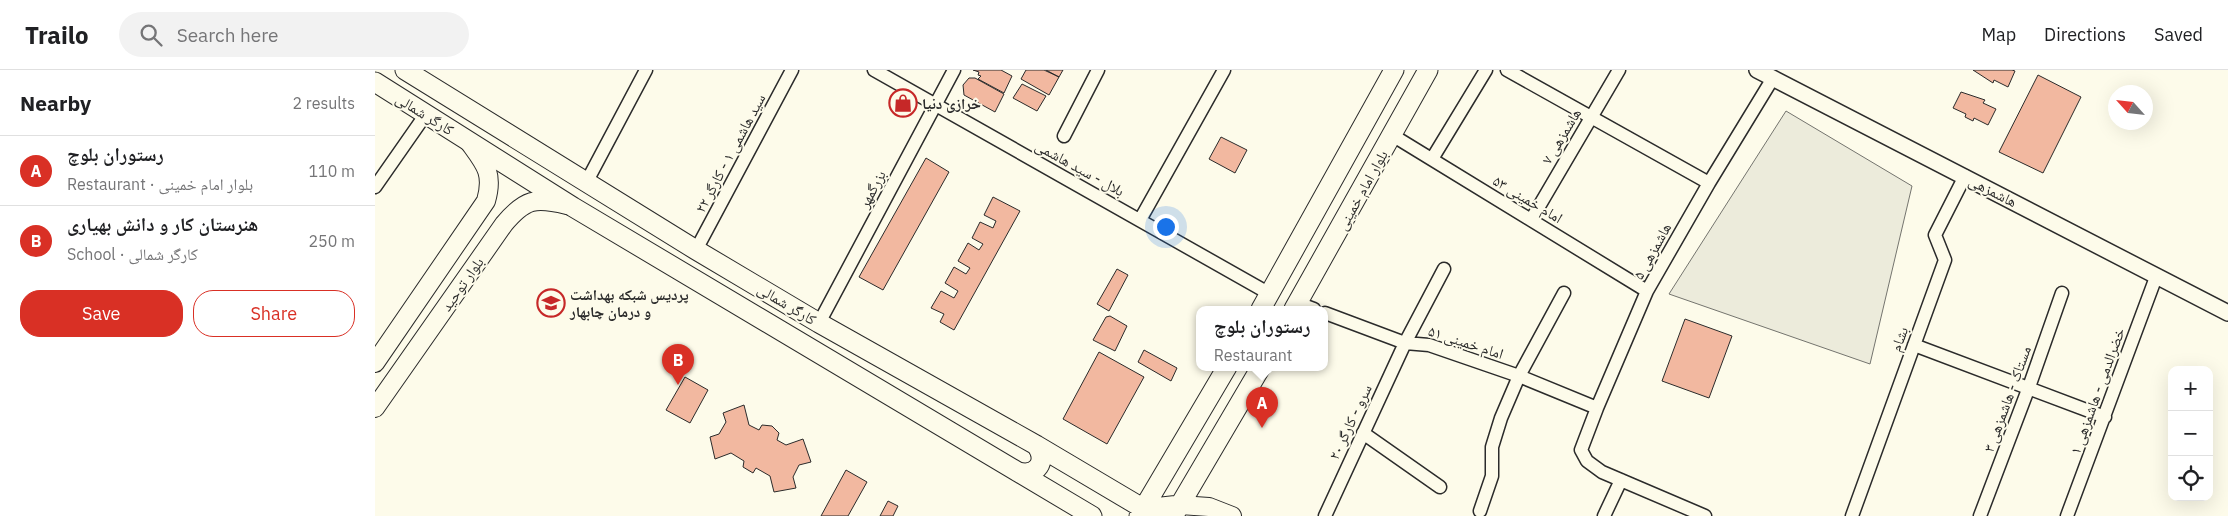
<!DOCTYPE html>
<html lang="en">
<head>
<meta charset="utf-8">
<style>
	:root { --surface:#fff; --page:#f2f2f2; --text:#202124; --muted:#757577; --line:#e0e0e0; --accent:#d93025 }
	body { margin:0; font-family:"IBM Plex Sans","Noto Naskh Arabic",sans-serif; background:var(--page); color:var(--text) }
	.controls { position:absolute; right:15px; bottom:15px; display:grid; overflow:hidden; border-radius:10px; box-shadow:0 5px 20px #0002 }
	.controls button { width:45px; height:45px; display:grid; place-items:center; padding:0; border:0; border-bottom:1px solid var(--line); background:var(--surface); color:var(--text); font:25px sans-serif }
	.compass { position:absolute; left:1733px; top:15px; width:45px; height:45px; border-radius:50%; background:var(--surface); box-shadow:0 5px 20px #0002; rotate:297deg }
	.you { position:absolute; left:790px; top:156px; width:18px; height:18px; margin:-12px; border:4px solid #fff; border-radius:50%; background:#1a73e8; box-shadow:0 0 0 8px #1a73e833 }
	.badge { display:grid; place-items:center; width:32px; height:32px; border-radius:50%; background:var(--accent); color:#fff; font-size:16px; font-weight:700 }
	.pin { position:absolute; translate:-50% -41px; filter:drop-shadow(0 1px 2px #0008) }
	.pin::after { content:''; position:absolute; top:26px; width:18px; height:15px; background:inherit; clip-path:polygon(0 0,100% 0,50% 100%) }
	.popup { position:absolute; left:821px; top:236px; width:132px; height:65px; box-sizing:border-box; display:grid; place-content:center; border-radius:10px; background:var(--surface); filter:drop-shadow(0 1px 4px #0005); font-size:16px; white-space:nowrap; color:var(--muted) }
	.popup b { font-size:19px; color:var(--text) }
	.popup::after { content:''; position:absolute; left:50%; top:100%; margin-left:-10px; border:10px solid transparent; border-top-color:var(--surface) }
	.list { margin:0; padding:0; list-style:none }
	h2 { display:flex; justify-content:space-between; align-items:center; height:65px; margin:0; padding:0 20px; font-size:21px }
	h2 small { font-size:16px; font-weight:400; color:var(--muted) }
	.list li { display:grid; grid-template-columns:32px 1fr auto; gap:15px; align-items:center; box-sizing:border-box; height:70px; padding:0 20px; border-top:1px solid var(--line) }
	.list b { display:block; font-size:19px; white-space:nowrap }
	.list p { margin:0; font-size:16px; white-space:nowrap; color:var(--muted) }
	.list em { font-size:16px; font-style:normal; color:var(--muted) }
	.actions { display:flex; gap:10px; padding:15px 20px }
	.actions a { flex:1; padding:11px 0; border:1px solid var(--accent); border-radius:20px; text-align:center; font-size:18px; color:var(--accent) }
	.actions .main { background:var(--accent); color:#fff }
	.icon { flex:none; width:28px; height:28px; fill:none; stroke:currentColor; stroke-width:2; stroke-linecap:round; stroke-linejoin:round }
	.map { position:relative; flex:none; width:1853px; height:446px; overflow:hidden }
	header { display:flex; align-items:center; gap:30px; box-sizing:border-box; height:70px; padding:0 25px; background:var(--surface); border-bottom:1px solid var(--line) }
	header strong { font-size:24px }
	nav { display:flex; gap:28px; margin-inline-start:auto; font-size:18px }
	.search { width:350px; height:45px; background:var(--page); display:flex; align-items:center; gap:12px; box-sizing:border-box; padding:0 18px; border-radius:28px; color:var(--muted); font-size:19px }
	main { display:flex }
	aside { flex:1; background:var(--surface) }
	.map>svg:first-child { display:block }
	.green { fill:#ecebdb; stroke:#74746e }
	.building { fill:#f2b8a0; stroke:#2b2b2b }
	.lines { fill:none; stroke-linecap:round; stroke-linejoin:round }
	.minor-casing { stroke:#2b2b2b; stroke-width:15 }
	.tertiary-casing { stroke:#2b2b2b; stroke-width:18 }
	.secondary-casing { stroke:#2b2b2b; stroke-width:20 }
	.primary-casing { stroke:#2b2b2b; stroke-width:21 }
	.minor { stroke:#fdfbea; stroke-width:12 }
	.tertiary { stroke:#fdfbea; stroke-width:15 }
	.secondary { stroke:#fdfbea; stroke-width:18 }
	.primary { stroke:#fdfbea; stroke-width:19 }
	.labels { text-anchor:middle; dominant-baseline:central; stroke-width:4; stroke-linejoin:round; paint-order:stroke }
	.poi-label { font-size:15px; font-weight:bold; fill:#2b2b2b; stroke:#fdfbea; text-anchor:start }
	.street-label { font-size:15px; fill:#2b2b2b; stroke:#fdfbea }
</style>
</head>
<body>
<header>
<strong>Trailo</strong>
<div class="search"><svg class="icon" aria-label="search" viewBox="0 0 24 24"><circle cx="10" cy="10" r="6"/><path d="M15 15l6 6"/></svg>Search here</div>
<nav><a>Map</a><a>Directions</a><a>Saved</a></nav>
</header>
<main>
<aside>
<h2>Nearby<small>2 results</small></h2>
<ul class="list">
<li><span class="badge">A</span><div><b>رستوران بلوچ</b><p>Restaurant · بلوار امام خمینی</p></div><em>110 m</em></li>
<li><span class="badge">B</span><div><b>هنرستان کار و دانش بهیاری</b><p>School · کارگر شمالی</p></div><em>250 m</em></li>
</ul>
<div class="actions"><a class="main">Save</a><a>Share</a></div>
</aside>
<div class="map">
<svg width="1853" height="446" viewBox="0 0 1853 446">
	<rect width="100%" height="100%" fill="#fdfbea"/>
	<path class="green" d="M1411 41 1537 116 1495 294 1294 224Z"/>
	<path class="building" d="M598 0H626L637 6 629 23 603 9 606 6 603 5 604 2Z
		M651 0H669L684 7 674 25 646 9Z
		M671 0H688L684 7Z
		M1598 0H1637L1640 1 1633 17 1619 10 1618 13Z
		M1663 5 1706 27 1668 103 1624 82Z
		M594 8H600L629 24 620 42 589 25 588 15Z
		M647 14 671 26 662 41 638 28Z
		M1586 22 1610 30 1608 33 1621 39 1613 55 1599 48 1598 51 1590 47 1591 44 1578 38Z
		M846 67 872 80 860 103 834 89Z
		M551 88 574 102 508 220 484 207Z
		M618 127 645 141 579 260 565 252 569 244 556 238 566 221 579 228 583 221 570 213 579 197 591 204 595 198 583 191 593 173 604 180 608 174 597 168 605 152 618 158 621 151 609 145Z
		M742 199 753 205 734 241 722 234Z
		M735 246 752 256 740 281 718 270 731 247Z
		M1310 249 1357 266 1334 328 1287 311Z
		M769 280 802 298 796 311 763 292Z
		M724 282 769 307 732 374 688 349Z
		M310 307 333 320 315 353 291 340Z
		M369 335 374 355 384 360 387 355 397 356 404 363 402 370 411 375 428 369 436 392 424 395 418 407 421 418 399 422 395 406 381 398 378 403 368 397 369 391 356 383 340 389 335 367 344 364 351 352 348 343Z
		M471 400 492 412 473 446H446Z
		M513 431 523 436 518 446H505Z"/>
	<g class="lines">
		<g class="minor-casing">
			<path id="minor" d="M499 0 895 224
				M1132 0 1334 113
				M1017 65 1272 221
				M689 66 723 0
				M1057 89 1111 0
				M211 113 271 0
				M0 117 51 44
				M765 150 849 0
				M1156 150 1244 0
				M321 180 417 0
				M923 233 939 239
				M950 243 1030 273 1054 275 1144 306 1222 338
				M444 253 579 0
				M1539 275 1730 347
				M988 363 1065 417
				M1105 441 1117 406V377L1126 348 1144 306 1189 223
				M950 446 1030 273 1069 199
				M1229 446 1246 410
				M1330 446 1227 402 1212 391 1206 380 1222 338 1272 221 1334 113 1398 8
				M1477 446 1570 190 1560 165 1590 106
				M1605 446 1654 317 1687 223
				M1692 446 1781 207"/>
		</g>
		<g class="tertiary-casing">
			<path id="tertiary" d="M1382 0 1853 243"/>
		</g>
		<g class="secondary-casing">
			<path id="secondary" d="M0 293 111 131C119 103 110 94 94 72
				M0 338 129 154C150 129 160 127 192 135
				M805 435 834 437 857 446"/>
		</g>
		<g class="primary-casing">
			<path id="primary" d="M30 0 321 180 444 253 661 375 769 439 805 435
				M0 12 198 137 717 446
				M886 239 1019 0
				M919 239 1053 0
				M643 402C662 407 673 391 661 375
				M799 445 886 297
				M764 446 852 297"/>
		</g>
		<use href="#minor" class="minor"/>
		<use href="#tertiary" class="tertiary"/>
		<use href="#secondary" class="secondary"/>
		<use href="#primary" class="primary"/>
	</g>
	<defs>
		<g id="shop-ring" transform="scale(1.4375)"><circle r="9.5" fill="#fdfbea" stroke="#c62828" stroke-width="1.5"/><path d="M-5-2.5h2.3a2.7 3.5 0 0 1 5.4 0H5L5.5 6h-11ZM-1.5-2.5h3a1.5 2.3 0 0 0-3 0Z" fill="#c62828"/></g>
		<g id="university-ring" transform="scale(1.4375)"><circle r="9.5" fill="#fdfbea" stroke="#c62828" stroke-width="1.5"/><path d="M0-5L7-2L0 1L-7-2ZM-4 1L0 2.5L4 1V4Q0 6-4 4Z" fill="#c62828"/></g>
	</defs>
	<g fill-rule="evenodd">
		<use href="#shop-ring" x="528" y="33"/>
		<use href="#university-ring" x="176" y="233"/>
	</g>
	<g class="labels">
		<g class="poi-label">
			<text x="547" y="33">خرازی دنیا</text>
			<text x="195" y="224">پردیس شبکه بهداشت<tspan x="195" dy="17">و درمان چابهار</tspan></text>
		</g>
		<g class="street-label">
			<text transform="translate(50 44) rotate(32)">کارگر شمالی</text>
			<text transform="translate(1186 66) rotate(-59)">هاشمزهی ۷</text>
			<text transform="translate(355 83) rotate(-62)">سید هاشمی ۱ - کارگر ۲۲</text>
			<text transform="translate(705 98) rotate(29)">بلال - سید هاشمی</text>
			<text transform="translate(497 119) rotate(-62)">بزرگمهر</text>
			<text transform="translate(987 120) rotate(-61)">بلوار امام خمینی</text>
			<text transform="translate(1618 121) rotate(27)">هاشمزهی</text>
			<text transform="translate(1153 129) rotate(31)">امام خمینی ۵۳</text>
			<text transform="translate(1277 181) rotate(-61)">هاشمزهی ۵</text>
			<text transform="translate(87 214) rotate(-55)">بلوار توحید</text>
			<text transform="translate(412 234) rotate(31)">کارگر شمالی</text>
			<text transform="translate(1524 269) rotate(-70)">بشام</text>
			<text transform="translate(1091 272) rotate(18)">امام خمینی ۵۱</text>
			<text transform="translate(1722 321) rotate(-70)">خضرالدمی - هاشمزهی ۱</text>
			<text transform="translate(1632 329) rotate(-70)">مستاک - هاشمزهی ۳</text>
			<text transform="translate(975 352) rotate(-65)">سرو - کارگر ۲۰</text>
		</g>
	</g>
</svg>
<div class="controls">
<button>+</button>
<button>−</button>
<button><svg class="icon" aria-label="locate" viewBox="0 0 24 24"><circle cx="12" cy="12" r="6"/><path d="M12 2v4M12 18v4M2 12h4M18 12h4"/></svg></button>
</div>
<svg class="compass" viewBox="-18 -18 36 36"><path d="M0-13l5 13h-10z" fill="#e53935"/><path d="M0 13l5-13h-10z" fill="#757577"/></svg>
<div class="you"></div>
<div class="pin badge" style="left:887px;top:358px">A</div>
<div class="popup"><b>رستوران بلوچ</b>Restaurant</div>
<div class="pin badge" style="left:303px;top:315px">B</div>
</div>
</main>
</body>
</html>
